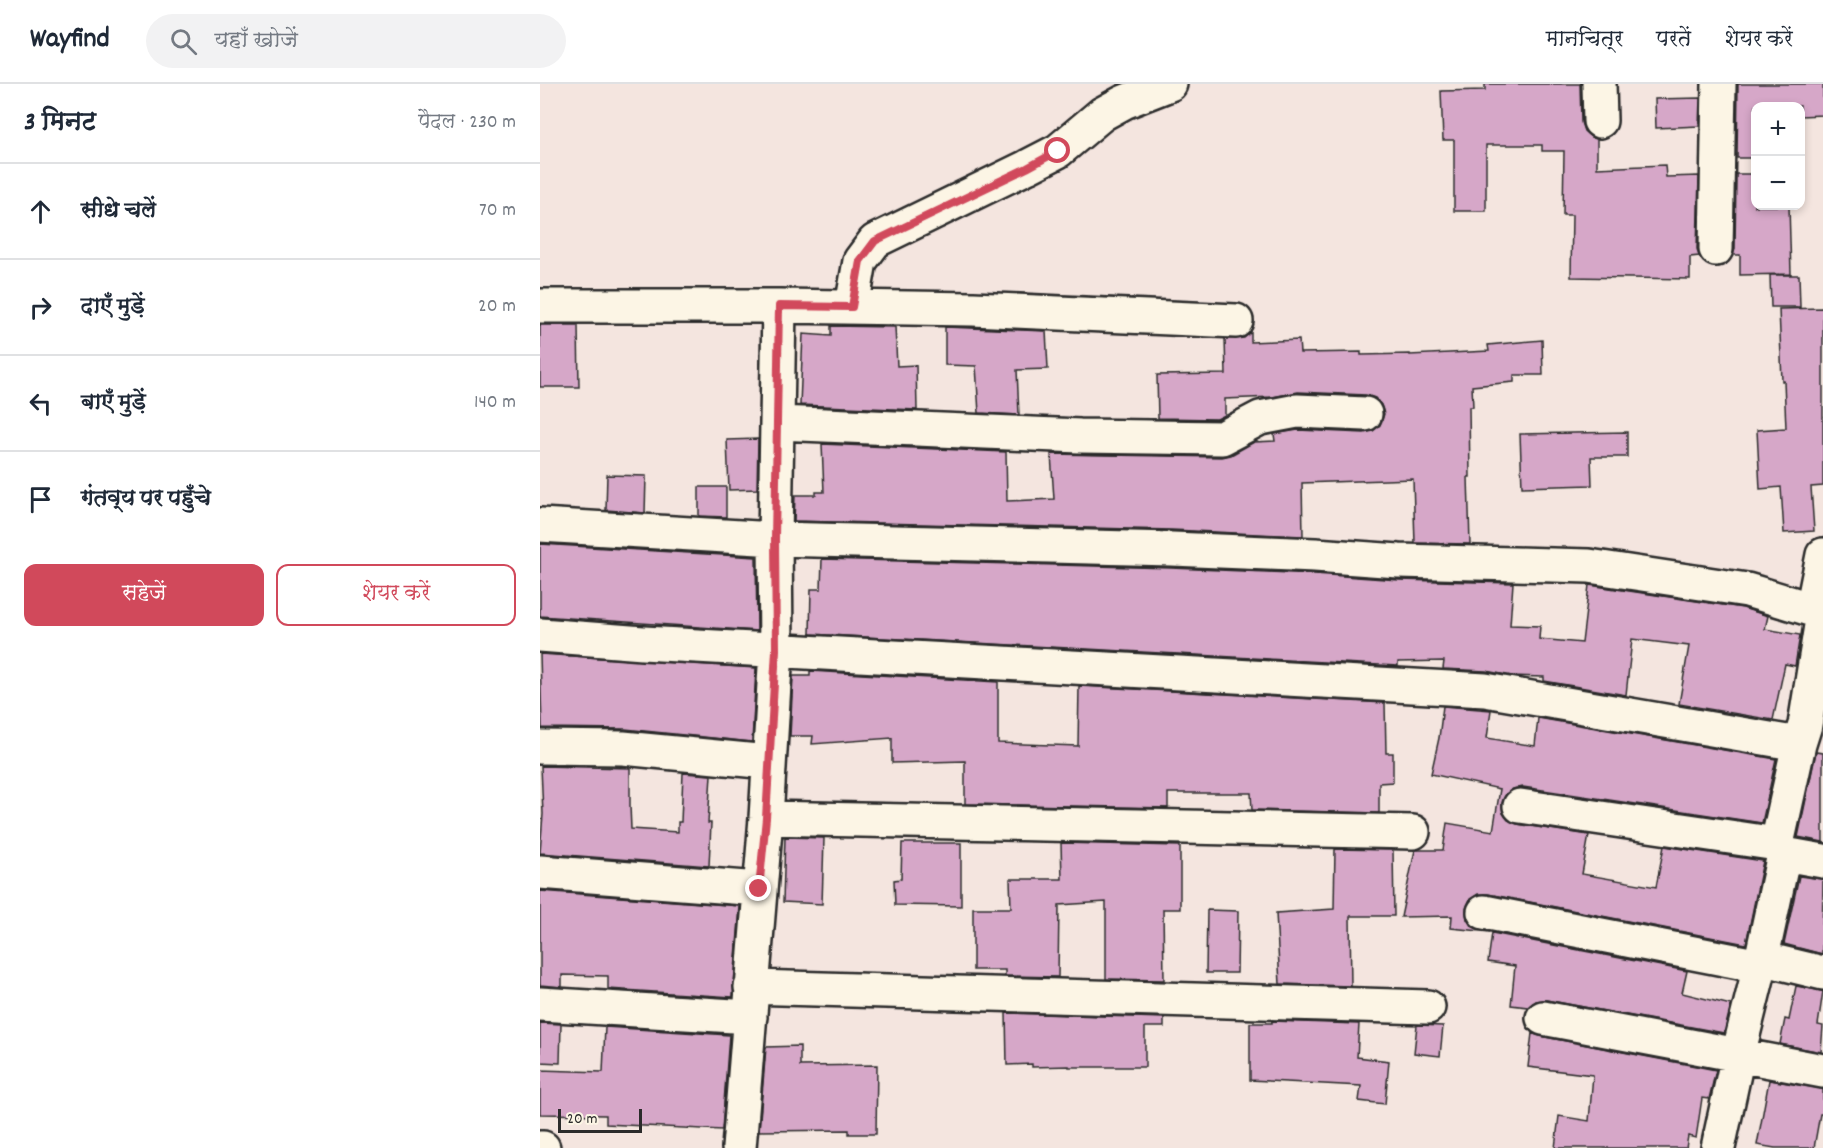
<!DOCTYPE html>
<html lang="hi">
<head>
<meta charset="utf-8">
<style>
	:root { --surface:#fff; --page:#f2f2f3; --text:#1f2937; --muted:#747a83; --line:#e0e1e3; --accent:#d1495b }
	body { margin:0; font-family:Dekko,"Playpen Sans Deva",sans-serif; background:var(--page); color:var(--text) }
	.controls { position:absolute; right:18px; top:18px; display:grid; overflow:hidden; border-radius:12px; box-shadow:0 3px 9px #0003 }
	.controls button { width:54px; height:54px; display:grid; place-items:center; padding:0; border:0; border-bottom:2px solid var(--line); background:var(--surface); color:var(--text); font:30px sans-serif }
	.scale { position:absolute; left:18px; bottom:15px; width:84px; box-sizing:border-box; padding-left:6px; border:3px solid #2b2b2b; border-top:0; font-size:16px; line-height:21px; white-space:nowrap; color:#2b2b2b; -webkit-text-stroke:4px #fcf5e5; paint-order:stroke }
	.stop { position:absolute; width:18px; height:18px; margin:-14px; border:4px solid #d1495b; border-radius:50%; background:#fff }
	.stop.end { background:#d1495b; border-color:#fff; box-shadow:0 2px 6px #0008 }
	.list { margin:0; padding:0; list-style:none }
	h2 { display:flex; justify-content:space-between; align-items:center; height:78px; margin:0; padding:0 24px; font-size:26px }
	h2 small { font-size:20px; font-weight:400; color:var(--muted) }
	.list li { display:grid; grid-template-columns:39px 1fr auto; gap:18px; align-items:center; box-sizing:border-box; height:96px; padding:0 24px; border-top:2px solid var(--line) }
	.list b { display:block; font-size:22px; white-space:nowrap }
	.list em { font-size:20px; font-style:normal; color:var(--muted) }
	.actions { display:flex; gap:12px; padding:18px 24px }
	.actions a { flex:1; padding:14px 0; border:2px solid var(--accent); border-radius:12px; text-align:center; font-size:21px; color:var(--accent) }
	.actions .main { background:var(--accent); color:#fff }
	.icon { flex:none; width:33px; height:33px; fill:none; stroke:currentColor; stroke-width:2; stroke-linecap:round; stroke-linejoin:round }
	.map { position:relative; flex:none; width:1283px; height:1064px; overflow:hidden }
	header { display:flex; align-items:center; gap:36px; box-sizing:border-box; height:84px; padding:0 30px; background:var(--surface); border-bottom:2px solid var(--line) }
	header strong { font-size:28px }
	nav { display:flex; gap:33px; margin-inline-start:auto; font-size:21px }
	.search { width:420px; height:54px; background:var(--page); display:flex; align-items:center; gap:15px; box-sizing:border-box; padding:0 21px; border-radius:33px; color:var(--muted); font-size:22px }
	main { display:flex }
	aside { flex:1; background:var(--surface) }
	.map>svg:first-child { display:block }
	.building { fill:#d6a7c8; stroke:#2b2b2b; stroke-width:1.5 }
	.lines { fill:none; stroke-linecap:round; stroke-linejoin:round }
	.minor-casing { stroke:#2b2b2b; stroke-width:38 }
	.minor { stroke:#fcf5e5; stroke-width:33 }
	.route { stroke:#d1495b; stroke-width:8 }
</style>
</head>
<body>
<header>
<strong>Wayfind</strong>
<div class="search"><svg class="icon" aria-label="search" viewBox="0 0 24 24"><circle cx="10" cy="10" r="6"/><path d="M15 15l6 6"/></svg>यहाँ खोजें</div>
<nav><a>मानचित्र</a><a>परतें</a><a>शेयर करें</a></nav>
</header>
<main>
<aside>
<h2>3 मिनट<small>पैदल · 230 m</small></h2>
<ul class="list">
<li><svg class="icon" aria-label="ahead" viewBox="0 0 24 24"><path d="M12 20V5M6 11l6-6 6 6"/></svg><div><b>सीधे चलें</b></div><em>70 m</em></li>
<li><svg class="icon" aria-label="right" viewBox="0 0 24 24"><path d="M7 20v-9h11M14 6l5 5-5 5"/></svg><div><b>दाएँ मुड़ें</b></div><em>20 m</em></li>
<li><svg class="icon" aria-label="left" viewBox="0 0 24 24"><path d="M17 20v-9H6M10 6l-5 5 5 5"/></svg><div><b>बाएँ मुड़ें</b></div><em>140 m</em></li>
<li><svg class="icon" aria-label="arrive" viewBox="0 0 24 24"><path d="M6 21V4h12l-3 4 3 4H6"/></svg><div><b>गंतव्य पर पहुँचे</b></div></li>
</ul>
<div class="actions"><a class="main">सहेजें</a><a>शेयर करें</a></div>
</aside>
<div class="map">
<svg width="1283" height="1064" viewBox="0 0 1283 1064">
	<rect width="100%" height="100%" fill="#f4e5df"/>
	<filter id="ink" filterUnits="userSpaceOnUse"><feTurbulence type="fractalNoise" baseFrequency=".0167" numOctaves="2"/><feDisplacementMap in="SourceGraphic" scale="12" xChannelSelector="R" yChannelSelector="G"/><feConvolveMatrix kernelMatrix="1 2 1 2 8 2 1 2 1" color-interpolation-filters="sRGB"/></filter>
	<g filter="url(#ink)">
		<path class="building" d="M945 0H1040L1041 38 1044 47 1051 53 1057 55V84L1125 81 1126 93 1159 92 1157 165 1159 172 1150 173V195L1031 193 1032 131H1023L1024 67H1002V61H946V127H914V56H903L901 7 945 6Z
			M1198 0H1283V31L1260 32V22H1215V74H1197Z
			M1160 14 1159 42 1116 44 1115 15Z
			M1196 90H1215V122H1249L1251 190 1200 191V171H1193L1195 165Z
			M1230 191H1259L1260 223H1231Z
			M1283 224V402L1271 403 1274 447 1244 449 1241 403 1220 405 1217 346 1246 344 1244 297H1242L1239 225Z
			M0 241H38L39 303H0Z
			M291 242 355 243 357 282 376 281 377 326 260 321 263 250 291 252Z
			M405 243 506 247 508 285 477 286 479 331 439 329 436 282 405 281Z
			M711 248V258L759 256 760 269 821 268V271L870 270V271L949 267 948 261 1002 256 1003 291H974V298L932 302 933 323H929L930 393H928L930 460 875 459 873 395 762 399 763 452 632 446 254 437 255 411H276V408H284L282 360 466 368 467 417 514 415 511 370 682 373 691 371 714 358 735 357 734 350 758 346 824 349 833 347 840 341 844 330 841 321 835 314 826 311 758 308 733 313 685 315V331L677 335 618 334 617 291 686 290 685 255 704 254Z
			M1087 348V373H1051L1052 401 982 403 980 350Z
			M218 355 217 405 189 406 187 356Z
			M67 391 106 392 105 429 66 426Z
			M159 403H186V433L159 432Z
			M0 460 216 473 217 547 0 532Z
			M282 475 631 484 774 490 859 496 973 499 970 541 1000 542 999 555 1042 559 1049 501 1203 524 1228 532 1225 545 1260 551 1255 582 1245 580 1233 636 1139 620 1149 562 1092 555 1086 611 1004 597V593L972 592 946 587 903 585 904 577 858 578V582L270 550 271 505H281Z
			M0 570 216 584 212 658 85 645 2 644Z
			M270 587 458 598V659L538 662 539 602 845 619 846 669H853V698L839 699V729L712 726 711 709H628V724L425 720V677L352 679V654L272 660 273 652H250L253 592H270Z
			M903 622 951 626 947 654 995 662 998 634 1236 675 1222 739 983 703 973 705 966 710 962 719 963 729 968 736 977 740 1049 751 1042 790 1116 803 1124 762 1223 777 1206 860 948 810H938L930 815 926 825 927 835 931 842 940 846 950 848 911 844 912 832 861 833 875 766H903L907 739 953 747 960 705 891 690 899 654Z
			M1276 668 1283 669V758L1258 753Z
			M1 682 90 684V722L91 745 138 748V738H141L143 689 171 691 168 739H171L169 782 0 769 3 730Z
			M245 753 284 754 282 820 243 818Z
			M362 759H421V822L355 821 354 796 361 795Z
			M521 759 640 762V825H623L624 896 566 895V818L519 821 518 893 465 892V886H433V824H471L470 795H522Z
			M795 765 853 766 854 832H810L811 902 740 900 736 829 794 825Z
			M1259 792 1283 795 1282 870 1244 860Z
			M0 807 200 822 193 913 68 905V892L22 891V903L0 901Z
			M667 826 698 827 697 889H666Z
			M952 849 1147 887 1142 909 1191 921 1184 949 1006 916 996 917 988 923 971 921 975 882 948 878Z
			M1256 902 1283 907 1278 941 1283 942 1281 968 1240 960 1245 935 1249 936Z
			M466 929 624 934V943H605V983H529V982L492 983V980L467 981Z
			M732 937 819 940 817 973 849 977 845 1020 819 1017 821 1002 710 996V939H732Z
			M0 939 21 940 20 979 0 978Z
			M877 941 903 942 900 972 874 969Z
			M65 943 189 951 182 1046 66 1040V1031L0 1030V986L63 988Z
			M992 949 1000 952 1176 986 1169 1015 1162 1014 1156 1054 1148 1052 1146 1064H1015L1019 1032 1049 1037 1053 991 988 983Z
			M260 962V982L337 981 336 1050H309V1046L219 1047 226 963Z
			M1229 996 1283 1005V1030H1280L1274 1064H1235L1217 1061Z"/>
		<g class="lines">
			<g class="minor-casing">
				<path id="minor" d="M1059 0 1060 37
					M1176 165 1179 0
					M0 222H239
					M312 223 320 177 335 157 487 83 518 67 562 30 584 18 630 0
					M238 339 540 352 682 354 720 334 757 327 825 330
					M0 441 235 455 632 465 775 471 859 477 1049 482 1207 506 1283 529
					M1272 526 1283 471
					M0 551 103 559 945 606 1259 660 1265 641 1283 529
					M0 663 83 664 228 678
					M980 722 1237 760
					M226 734 873 748
					M1244 770 1283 777
					M0 788 219 805
					M944 828 1220 882
					M1221 876 1237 878 1283 889
					M211 903 888 923
					M0 920 210 933
					M1003 934 1283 987
					M0 1064H3
					M199 1064 226 734 236 566 235 455 239 222 433 225 696 237
					M1178 1064 1198 971 1220 882 1244 770 1237 760 1259 660"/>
			</g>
			<use href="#minor" class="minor"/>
		</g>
	</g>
	<g class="lines" filter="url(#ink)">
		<path class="route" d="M219 805 226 734 236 566 235 455 239 222 312 223 320 177 335 157 487 84 518 67"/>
	</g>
</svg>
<div class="controls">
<button>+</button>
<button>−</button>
</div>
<div class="scale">20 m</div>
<div class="stop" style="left:518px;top:67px"></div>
<div class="stop end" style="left:219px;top:805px"></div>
</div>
</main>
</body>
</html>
